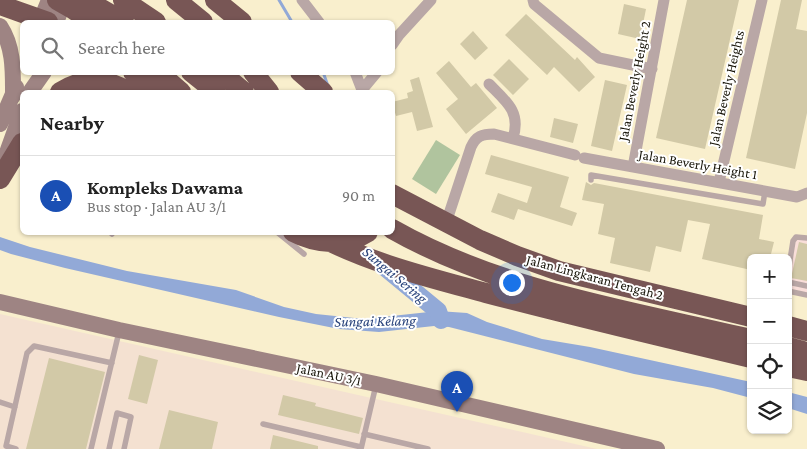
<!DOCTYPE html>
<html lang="en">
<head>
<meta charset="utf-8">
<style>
	:root { --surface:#fff; --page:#f2f2f2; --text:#222; --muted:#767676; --line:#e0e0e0; --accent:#8642b6 }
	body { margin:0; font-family:"Crimson Pro",serif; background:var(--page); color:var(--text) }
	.controls { position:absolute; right:15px; bottom:15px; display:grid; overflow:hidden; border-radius:8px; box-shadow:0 1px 4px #0004 }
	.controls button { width:45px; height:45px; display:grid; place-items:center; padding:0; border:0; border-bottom:1px solid var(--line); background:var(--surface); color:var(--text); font:25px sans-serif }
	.you { position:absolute; left:511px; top:282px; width:18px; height:18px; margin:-12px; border:4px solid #fff; border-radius:50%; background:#1a73e8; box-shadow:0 0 0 8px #1a73e833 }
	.badge { display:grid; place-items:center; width:32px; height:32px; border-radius:50%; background:var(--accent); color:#fff; font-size:16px; font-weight:700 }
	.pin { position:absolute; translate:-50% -41px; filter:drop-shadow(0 1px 2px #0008) }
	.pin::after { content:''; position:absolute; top:26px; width:18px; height:15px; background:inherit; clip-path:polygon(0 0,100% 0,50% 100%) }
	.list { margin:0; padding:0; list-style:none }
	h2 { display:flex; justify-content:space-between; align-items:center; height:65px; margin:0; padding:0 20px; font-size:21px }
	h2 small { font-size:16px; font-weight:400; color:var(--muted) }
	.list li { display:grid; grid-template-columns:32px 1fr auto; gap:15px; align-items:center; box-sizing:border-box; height:80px; padding:0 20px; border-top:1px solid var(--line) }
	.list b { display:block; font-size:19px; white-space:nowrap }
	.list p { margin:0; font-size:16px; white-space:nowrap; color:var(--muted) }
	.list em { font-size:16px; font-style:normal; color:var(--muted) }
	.icon { flex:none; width:28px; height:28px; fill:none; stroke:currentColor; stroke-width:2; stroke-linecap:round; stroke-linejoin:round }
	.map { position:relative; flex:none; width:807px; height:449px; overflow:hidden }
	.search { position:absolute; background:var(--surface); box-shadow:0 1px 4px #0004; left:20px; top:20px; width:375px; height:55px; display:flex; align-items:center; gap:12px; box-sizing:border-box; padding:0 18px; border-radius:8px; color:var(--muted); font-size:19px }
	.panel { position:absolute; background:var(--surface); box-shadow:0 1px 4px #0004; left:20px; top:90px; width:375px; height:145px; border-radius:8px }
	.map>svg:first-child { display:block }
	.commercial { fill:#f9ded9 }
	.industrial { fill:#f4e1d1 }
	.green { fill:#b0c49e }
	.water { fill:#92a9d7 }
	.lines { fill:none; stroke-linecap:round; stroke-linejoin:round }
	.stream { stroke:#92a9d7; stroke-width:3 }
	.river { stroke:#92a9d7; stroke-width:18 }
	.building { fill:#d2c9a7 }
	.lane { stroke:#b9a7a6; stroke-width:5.5 }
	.street { stroke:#b9a7a6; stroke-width:11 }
	.secondary { stroke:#9e8483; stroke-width:16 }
	.highway { stroke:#785655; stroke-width:20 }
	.labels { text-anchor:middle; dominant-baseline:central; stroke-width:4; stroke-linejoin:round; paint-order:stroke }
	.street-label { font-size:14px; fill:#161307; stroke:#fff }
	.water-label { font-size:15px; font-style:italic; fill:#28427b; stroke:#fff }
</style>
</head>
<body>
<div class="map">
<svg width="807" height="449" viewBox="0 0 807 449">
	<rect width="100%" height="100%" fill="#f9efcd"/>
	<path class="commercial" d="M797 239 807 240V293L788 288 795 243Z"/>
	<path class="industrial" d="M0 314 597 449H0Z"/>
	<path class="green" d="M436 140 460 155 436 194 412 179Z"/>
	<path class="water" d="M0 237 30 247 127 271 236 290 284 307 316 314 364 319 438 311 467 313 487 322 542 339 590 347 751 382V398L713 388 634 374 449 327 434 326 379 332 339 329 279 317 65 268 11 254 0 250Z
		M788 392 807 397V414L788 408Z"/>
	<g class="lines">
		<path class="stream" d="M279 0 292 22
			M323 72 328 86"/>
		<path class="river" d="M381 264 438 311 441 320"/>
	</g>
	<path class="building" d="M687 0H739L705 149 656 138Z
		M781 0H802L796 29 807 31V113L795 169 746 158Z
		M624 4 646 9 640 39 618 34Z
		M526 14 575 60 577 57 595 77 579 92 554 67 547 75 505 35Z
		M473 31 488 48 475 60 460 44Z
		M509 59 529 79 513 95 493 75Z
		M449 61 471 87 476 83 497 108 466 134 446 109 458 99 436 73Z
		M419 77 433 127 417 131 412 112 396 116 392 102 408 98 407 93 413 91 410 80Z
		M605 80 627 85 612 151 591 146Z
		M554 118 578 124 573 143 550 137Z
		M491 155 569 177 560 207 577 213 572 226 518 209 514 220 491 212 498 193 527 203 532 187 485 174Z
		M586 182 591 185 594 183 763 215 759 239 774 242 770 258H751V270L702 259 710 224 688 220 681 252 656 246 650 272 610 263 615 238 598 234 604 204 582 200Z
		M799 242 807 244V281L791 278Z
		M139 355 158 360 147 404 128 399Z
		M49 358 105 372 86 449H26Z
		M283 395 316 403 315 406 363 418 359 434 278 415Z
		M169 410 218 422 212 449H159Z
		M273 435 318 446V449H270Z"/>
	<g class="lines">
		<path class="lane" d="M591 180V175L763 204 765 191
			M110 232 112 234
			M277 232 304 254
			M788 273 793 241 796 237 807 238
			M788 282 807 286
			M788 291 807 295
			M0 402 15 407
			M263 424 361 447
			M364 434 428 449
			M16 449 6 446 27 353 34 346 112 363
			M91 449 119 332
			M109 449 117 413 131 417 124 449
			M361 449 376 385"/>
		<path class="street" d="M302 0 319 22
			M533 0 534 4 599 58 652 69
			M392 45 399 35 431 0
			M355 72 362 90
			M489 84C507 102 521 112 513 138
			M362 92V90L377 72
			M584 158 797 197 807 193
			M633 167 664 0
			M719 182 762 0
			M446 223 471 147C476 136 482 134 494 134L575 155"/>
		<path class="secondary" d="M40 22 49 0
			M56 22 65 0
			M0 26C14 47 13 72 13 96
			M30 92 44 72
			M0 124 16 87
			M4 161 22 111
			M0 302 119 330 376 384 657 449"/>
		<path class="highway" d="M57 0 71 8 92 22
			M86 0 124 22
			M123 0 156 22
			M176 0 203 22
			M215 0 242 22
			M0 5 48 22
			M133 72 157 92
			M158 72 181 92
			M191 72 216 92
			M220 72 244 92
			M253 72 269 92
			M300 72 323 92
			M60 92C85 77 104 77 129 92
			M0 179 22 143
			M392 194 480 240 517 256 559 271 751 317
			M392 229C501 291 631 311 751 339
			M293 232C316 244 345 247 368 232
			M311 232C365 262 427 277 486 293 574 316 662 337 751 358
			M788 326 807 331
			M788 347 807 352
			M788 367 807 371"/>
	</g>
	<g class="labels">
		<g class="street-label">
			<text transform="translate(634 81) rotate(-79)">Jalan Beverly Height 2</text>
			<text transform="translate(726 88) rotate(-77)">Jalan Beverly Heights</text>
			<text transform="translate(698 164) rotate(10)">Jalan Beverly Height 1</text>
			<text transform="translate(595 277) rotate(15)">Jalan Lingkaran Tengah 2</text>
			<text transform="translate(329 374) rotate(12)">Jalan AU 3/1</text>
		</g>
		<g class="water-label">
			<text transform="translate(395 275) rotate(40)">Sungai Sering</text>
			<text transform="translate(375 321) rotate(-1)">Sungai Kelang</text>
		</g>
	</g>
</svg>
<div class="controls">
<button>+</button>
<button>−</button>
<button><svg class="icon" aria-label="locate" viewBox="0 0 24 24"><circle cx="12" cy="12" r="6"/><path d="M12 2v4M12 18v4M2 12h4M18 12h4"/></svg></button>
<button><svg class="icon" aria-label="layers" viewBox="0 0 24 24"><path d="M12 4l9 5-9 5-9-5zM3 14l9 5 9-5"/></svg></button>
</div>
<div class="you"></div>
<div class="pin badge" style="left:457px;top:412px;background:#1a4fb4">A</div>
<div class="search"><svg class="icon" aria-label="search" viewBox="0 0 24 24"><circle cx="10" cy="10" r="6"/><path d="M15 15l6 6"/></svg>Search here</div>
<section class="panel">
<h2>Nearby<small></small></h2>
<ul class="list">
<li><span class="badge" style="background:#1a4fb4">A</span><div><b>Kompleks Dawama</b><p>Bus stop · Jalan AU 3/1</p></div><em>90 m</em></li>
</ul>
</section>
</div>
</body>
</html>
